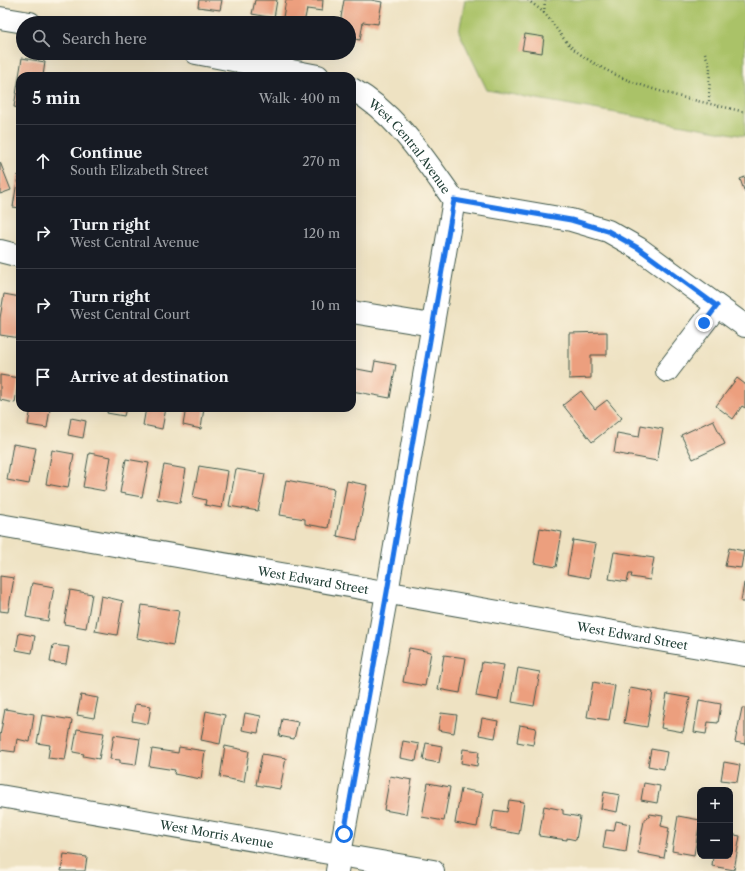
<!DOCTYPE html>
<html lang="en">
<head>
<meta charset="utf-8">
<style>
	:root { --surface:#171b24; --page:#242831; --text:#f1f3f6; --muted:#9ea1a6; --line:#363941 }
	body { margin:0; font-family:"Libre Caslon Text",serif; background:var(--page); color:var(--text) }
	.controls { position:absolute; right:12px; bottom:12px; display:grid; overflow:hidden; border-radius:8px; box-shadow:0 4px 16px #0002 }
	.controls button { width:36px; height:36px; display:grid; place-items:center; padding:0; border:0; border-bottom:1px solid var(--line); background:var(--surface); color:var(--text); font:20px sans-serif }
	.stop { position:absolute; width:12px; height:12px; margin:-9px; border:3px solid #1a73e8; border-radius:50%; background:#fff }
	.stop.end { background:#1a73e8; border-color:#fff; box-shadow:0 1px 4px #0008 }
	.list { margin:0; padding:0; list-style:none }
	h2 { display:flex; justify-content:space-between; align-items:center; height:52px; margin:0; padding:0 16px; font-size:17px }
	h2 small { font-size:13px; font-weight:400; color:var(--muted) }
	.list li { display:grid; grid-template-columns:26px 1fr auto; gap:12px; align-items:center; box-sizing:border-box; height:72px; padding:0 16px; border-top:1px solid var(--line) }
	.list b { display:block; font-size:15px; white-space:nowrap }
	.list p { margin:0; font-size:13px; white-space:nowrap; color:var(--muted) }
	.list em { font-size:13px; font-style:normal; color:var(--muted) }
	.icon { flex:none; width:22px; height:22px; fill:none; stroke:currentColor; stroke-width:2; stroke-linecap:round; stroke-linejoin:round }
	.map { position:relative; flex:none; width:745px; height:871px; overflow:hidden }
	.search { position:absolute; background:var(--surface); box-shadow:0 4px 16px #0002; left:16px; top:16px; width:340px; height:44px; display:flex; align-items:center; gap:10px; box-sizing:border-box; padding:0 14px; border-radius:22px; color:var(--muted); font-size:15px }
	.panel { position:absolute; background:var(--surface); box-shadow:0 4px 16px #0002; left:16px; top:72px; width:340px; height:340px; border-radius:12px }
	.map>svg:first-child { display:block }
	.green { fill:#aac267; stroke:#64804e }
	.building { fill:#ec9f7e }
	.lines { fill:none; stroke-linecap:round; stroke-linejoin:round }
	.minor-casing { stroke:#3e5649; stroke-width:24 }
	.path { stroke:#3e5649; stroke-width:2.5; stroke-dasharray:1 3; stroke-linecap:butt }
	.minor { stroke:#fff; stroke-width:22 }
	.route { stroke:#1a73e8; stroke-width:5 }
	.labels { text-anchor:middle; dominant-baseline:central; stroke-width:3.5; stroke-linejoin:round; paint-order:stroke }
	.street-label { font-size:12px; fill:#1f3d34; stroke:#fcf5e5 }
</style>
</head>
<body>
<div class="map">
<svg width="745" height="871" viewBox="0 0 745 871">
	<rect width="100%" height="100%" fill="#fcf5e5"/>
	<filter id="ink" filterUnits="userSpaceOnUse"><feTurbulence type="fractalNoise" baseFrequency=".025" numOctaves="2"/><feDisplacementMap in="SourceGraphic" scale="8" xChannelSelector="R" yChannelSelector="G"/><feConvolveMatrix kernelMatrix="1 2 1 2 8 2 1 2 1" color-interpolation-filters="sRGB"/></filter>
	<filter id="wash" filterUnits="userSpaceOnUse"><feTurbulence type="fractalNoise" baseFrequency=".012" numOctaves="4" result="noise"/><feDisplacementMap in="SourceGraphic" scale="16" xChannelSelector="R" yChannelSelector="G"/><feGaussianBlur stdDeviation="0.9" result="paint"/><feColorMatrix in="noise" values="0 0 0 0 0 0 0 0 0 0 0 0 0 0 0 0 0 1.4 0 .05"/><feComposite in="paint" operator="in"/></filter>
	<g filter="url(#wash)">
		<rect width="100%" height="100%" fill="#eee2c2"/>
		<path class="green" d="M465 0H745V136L487 90 459 32Z"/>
		<g id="blocks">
			<path class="building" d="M199 0H222L220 10 198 7Z
				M255 0H277L274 18 252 14Z
				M286 0H323L322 11 307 9 304 23H282Z
				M344 0H371L382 2 378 24 363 22 360 40 349 38V23H340Z
				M525 34 544 37 542 53 522 50Z
				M22 58 45 62 43 76H20V108L14 107Z
				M0 162 11 190 0 194Z
				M18 175H20V208L13 207Z
				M745 177V193L740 179Z
				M4 294 20 297V338L0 335V318Z
				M607 332V355H591V378L569 379V333Z
				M375 361 396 365 390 398 352 391V368L373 372Z
				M0 375 19 378 15 403 0 400Z
				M737 378 745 384V408L742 406 733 419 716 406Z
				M581 391 595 409 607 400 622 418 592 442 563 405Z
				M31 408 50 409 47 428 28 425Z
				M108 408H126L124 416 107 413Z
				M146 408H166L162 429 143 425Z
				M186 408H204L201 429 183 425Z
				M71 418 86 421 83 438 68 435Z
				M713 420 725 444 693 459 681 435Z
				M641 425 663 429 657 461 614 453 617 433 639 437Z
				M13 444 36 448 29 484 7 480Z
				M52 450 74 454 68 488 46 484Z
				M89 453 111 457 105 491 83 487Z
				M126 459 149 463 142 497 120 493Z
				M164 465 186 469 180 503 157 499Z
				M199 466 228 471 222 508 205 505 206 500 193 497Z
				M236 469 265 474 258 511 229 506Z
				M286 480 334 489 328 528 305 524V519L280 515Z
				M347 481 367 485 357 540 337 536Z
				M540 528 562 532 556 567 534 563Z
				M573 540 596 544 589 578 567 574Z
				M729 548 744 551 741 568 725 566Z
				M614 552 654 558 650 580 631 577 632 574H629L627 582 609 579Z
				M0 576 14 578 8 612 0 611Z
				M32 583 54 587 48 621 26 617Z
				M744 583H745V602H741Z
				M70 590 92 594 86 628 64 624Z
				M101 596 123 601 117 635 95 631Z
				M142 605 179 611 173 645 137 638Z
				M19 633 35 636 32 653 16 650Z
				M53 645 69 647 66 664 50 662Z
				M409 648 431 652 425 686 403 682Z
				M444 655 466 658 460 693 438 689Z
				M482 662 504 665 498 700 476 696Z
				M518 668 540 672 534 706 512 702Z
				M593 682 615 686 609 720 587 717Z
				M630 688 653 692 647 727 624 723Z
				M667 694 690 698 683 732 661 728Z
				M81 695 98 698 94 718 77 715Z
				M699 700 721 704 718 723 708 722 706 734 694 732Z
				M135 704 151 706 148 724 132 721Z
				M742 708H745V744L735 742Z
				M5 709 34 714 30 742 17 739 15 752 0 750V736Z
				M206 711 225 715 220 744 201 740Z
				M245 713 261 716 258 733 242 730Z
				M441 713 457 715 454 733 438 730Z
				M42 715 72 720 65 760 48 758 50 745 37 743Z
				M482 718 498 721 495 738 479 735Z
				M282 719 298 722 294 739 279 736Z
				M520 725 536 728 533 745 517 742Z
				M77 729 104 733 99 759 83 756 84 754 73 752Z
				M114 735 140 739 136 765 120 763V760L110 759Z
				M403 741 419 744 416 761 400 758Z
				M426 743 442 746 439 763 423 760Z
				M225 746 249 751 244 782 220 777Z
				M179 747 205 751 201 779 174 774 175 770 149 766 152 749 178 753Z
				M463 749 479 751 477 766 461 763Z
				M651 749 667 752 664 769 648 766Z
				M262 754 286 758 280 789 256 785Z
				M724 762 740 765 737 782 721 780Z
				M390 776 412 780 406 814 384 810Z
				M428 783 450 787 444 821 422 817Z
				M644 783 660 786 657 803 641 800Z
				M461 789 483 793 477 827 455 823Z
				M604 792 620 795 617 812 601 809Z
				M509 800 524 802 519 834 491 829 494 810 507 812Z
				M544 806 563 810V814L580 817 576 840 567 838V840L539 836Z
				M650 814 663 816 661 826 669 828 664 858 638 853 644 821 647 817H649Z
				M678 816 700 820 694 855 672 851Z
				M616 821 630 824 626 852 603 848 606 830 614 831Z
				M730 834 740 836 734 870 712 866 713 856H730Z
				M64 854 87 857 85 871H61Z"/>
		</g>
	</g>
	<g filter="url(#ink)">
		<use href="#blocks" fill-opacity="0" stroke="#3e5649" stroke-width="1"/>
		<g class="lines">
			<g class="minor-casing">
				<g id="minor">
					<path d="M0 18 30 23"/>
					<path d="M196 53 318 76"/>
					<path id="s1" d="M352 89C397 114 425 160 454 200L571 220 608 231 638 248 745 326"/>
					<path d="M0 251 20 256"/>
					<path d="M352 312 432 325"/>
					<path d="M667 371 717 306"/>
					<path id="s2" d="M0 525 745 655"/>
					<path id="s3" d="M0 796 433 871"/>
					<path d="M337 871 387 593 454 200"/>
				</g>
			</g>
			<path class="path" d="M528 0C533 4 540 9 545 14 556 26 562 40 576 51 624 88 687 98 745 112
				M544 13 545 0
				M705 53 710 67 709 103"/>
			<use href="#minor" class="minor"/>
		</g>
	</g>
	<g class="lines" filter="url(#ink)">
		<path class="route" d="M344 834 387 592 454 200 571 220 608 231 638 248 717 306 704 323"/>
	</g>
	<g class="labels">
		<g class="street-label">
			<text stroke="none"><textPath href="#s1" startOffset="82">West Central Avenue</textPath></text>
			<text stroke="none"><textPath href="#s2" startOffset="318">West Edward Street</textPath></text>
			<text stroke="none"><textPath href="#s2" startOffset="642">West Edward Street</textPath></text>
			<text stroke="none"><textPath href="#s3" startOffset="220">West Morris Avenue</textPath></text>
		</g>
	</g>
</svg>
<div class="controls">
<button>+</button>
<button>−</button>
</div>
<div class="stop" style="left:344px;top:834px"></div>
<div class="stop end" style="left:704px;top:323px"></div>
<div class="search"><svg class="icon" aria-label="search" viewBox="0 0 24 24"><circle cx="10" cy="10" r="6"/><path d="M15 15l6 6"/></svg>Search here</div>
<section class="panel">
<h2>5 min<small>Walk · 400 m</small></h2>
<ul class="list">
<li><svg class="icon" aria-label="ahead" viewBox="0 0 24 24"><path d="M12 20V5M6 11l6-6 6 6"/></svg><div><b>Continue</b><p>South Elizabeth Street</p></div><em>270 m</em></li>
<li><svg class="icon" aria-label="right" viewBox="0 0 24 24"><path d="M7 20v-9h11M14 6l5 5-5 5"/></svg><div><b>Turn right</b><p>West Central Avenue</p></div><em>120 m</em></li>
<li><svg class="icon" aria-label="right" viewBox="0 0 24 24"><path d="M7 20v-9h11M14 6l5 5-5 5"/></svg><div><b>Turn right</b><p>West Central Court</p></div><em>10 m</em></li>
<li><svg class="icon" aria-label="arrive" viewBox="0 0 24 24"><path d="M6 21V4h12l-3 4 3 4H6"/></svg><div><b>Arrive at destination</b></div></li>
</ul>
</section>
</div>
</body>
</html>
